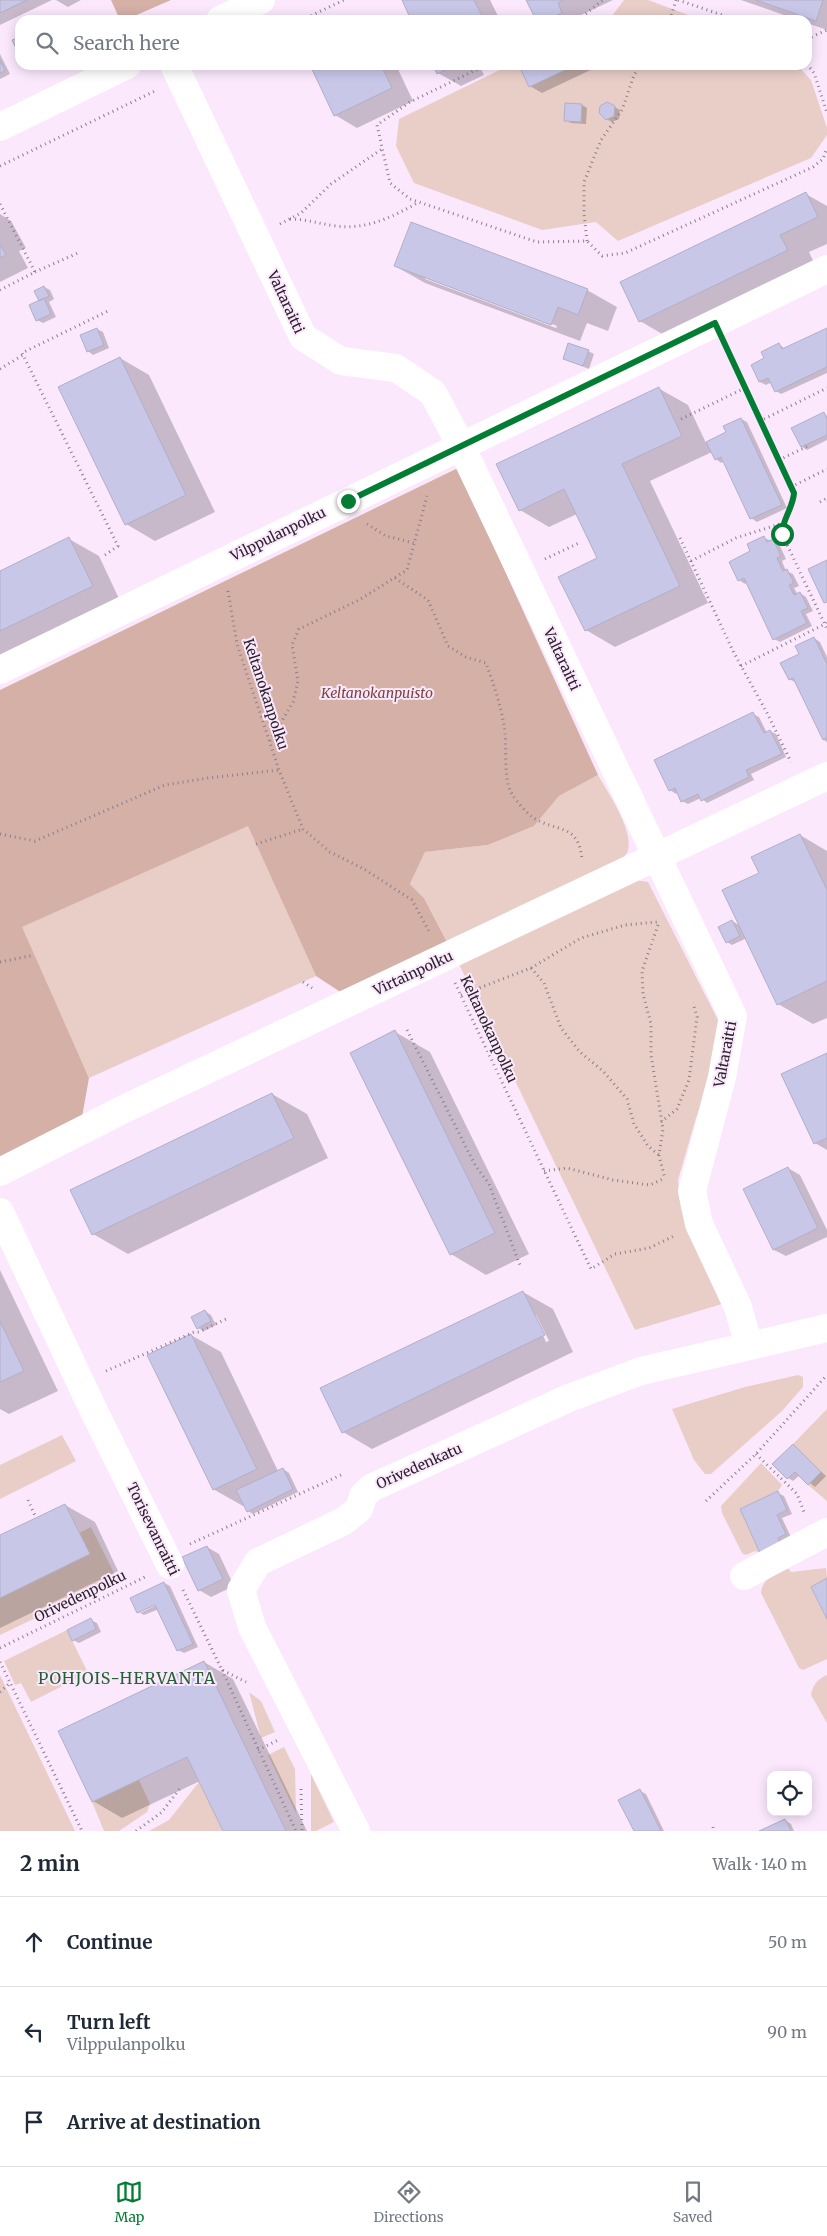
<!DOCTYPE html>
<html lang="en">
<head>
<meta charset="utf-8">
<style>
	:root { --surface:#fff; --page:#f2f2f3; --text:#1f2937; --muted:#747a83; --line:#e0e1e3; --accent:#037d34 }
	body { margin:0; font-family:Merriweather,serif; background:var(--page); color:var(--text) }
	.controls { position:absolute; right:15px; bottom:15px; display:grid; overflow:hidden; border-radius:10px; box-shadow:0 2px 12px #0003 }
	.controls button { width:45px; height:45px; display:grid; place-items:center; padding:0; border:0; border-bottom:1px solid var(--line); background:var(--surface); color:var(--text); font:25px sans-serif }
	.stop { position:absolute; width:15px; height:15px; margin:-11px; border:4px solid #037d34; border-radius:50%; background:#fff }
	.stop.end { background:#037d34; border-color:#fff; box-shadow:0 1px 5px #0008 }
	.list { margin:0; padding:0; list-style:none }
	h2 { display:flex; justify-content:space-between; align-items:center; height:65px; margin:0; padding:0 20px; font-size:21px }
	h2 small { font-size:16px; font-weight:400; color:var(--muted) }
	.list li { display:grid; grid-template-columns:32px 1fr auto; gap:15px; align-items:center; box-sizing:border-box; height:90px; padding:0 20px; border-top:1px solid var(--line) }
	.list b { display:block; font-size:19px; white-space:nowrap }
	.list p { margin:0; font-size:16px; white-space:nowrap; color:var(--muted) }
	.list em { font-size:16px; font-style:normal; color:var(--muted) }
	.icon { flex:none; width:28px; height:28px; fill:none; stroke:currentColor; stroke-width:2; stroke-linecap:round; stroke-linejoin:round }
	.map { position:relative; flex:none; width:827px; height:1831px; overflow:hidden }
	.search { position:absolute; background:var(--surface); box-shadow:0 2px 12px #0003; left:15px; right:15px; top:15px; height:55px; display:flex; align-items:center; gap:12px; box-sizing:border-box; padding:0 18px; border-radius:15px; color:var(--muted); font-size:19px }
	.sheet { height:335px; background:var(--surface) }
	nav { display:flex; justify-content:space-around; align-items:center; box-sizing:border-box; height:70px; border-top:1px solid var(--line); background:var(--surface); font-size:14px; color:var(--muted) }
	nav a { display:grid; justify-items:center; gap:2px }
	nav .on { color:var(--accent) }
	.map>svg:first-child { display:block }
	.green { fill:#e9cec8 }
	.forest { fill:#d5b0a7 }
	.shadow { fill:#0003; fill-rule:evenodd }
	.building { fill:#c9c7e8; stroke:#b1afc7 }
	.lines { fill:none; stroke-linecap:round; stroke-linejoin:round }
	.path { stroke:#8b7f8c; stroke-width:3; stroke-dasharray:1 4; stroke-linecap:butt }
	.minor { stroke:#fff; stroke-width:28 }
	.route { stroke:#037d34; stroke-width:6 }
	.labels { text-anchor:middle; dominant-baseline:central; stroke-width:4; stroke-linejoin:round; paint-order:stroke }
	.street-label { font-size:14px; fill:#2a232a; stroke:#fbe8fd }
	.park-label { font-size:14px; font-style:italic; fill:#7b463b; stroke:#fbe8fd }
	.quarter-label { font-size:16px; letter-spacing:1px; fill:#236233; stroke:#fbe8fd }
</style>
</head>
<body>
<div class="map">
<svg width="827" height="1831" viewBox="0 0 827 1831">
	<rect width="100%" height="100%" fill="#fbe8fd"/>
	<path class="green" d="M624 0H648L702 20H603L612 16Z
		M510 65H797L811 80 827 128V135L811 158 618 241 596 222 542 230 414 183 396 146 399 119Z
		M598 775C608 793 636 833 627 853 624 858 617 863 612 867L448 944 424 898 410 884 425 852 488 845 534 826 559 796Z
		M248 825 316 976 89 1078 21 927Z
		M636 880 648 882 720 1024 717 1064 696 1118 678 1180 681 1208 722 1304 635 1330 457 960Z
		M798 1375 803 1377V1387L782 1411 711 1474H705L694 1460 672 1409 745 1387Z
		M827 1409V1501L808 1485 821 1472 793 1444Z
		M62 1435 76 1461 0 1499V1465Z
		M761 1463 782 1485 778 1491 740 1509 760 1553 755 1551 746 1555 742 1553 722 1513 721 1506Z
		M91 1527 117 1579 0 1635V1598L90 1554 79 1533Z
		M788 1568 791 1572 826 1568 827 1578 811 1587 827 1619V1659L803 1670 799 1668 761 1593C762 1578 776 1574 788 1568Z
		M67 1630 88 1673 31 1702 21 1683 15 1685 4 1661Z
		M0 1675 9 1694 75 1831H0Z
		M827 1675V1723L811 1695C813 1685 817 1679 827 1675Z
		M249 1692 261 1701 275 1732 261 1738Z
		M284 1747 295 1769 296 1813 268 1755Z
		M311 1774 334 1822 316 1831H311Z
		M139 1780 150 1804 147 1812 119 1831H104L92 1802Z
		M199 1782 223 1831H149L169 1820Z"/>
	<path class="forest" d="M111 0H171L125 20H120Z
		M458 468 598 775 559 796 534 826 488 845 425 852 410 884 424 898 448 944 345 995 316 976 248 826 22 927 89 1078 82 1117 0 1160V690Z"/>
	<path class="shadow" d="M0 0H52L0 25Z
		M81 0 68 7 56 0Z
		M403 0H490L500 20H413Z
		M528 0H613L579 16 581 20H537Z
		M741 0H827V30L807 23V20H798Z
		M0 54 10 74 0 79Z
		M311 65H396L413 101 357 128 335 115Z
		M434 65H479L484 75 461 86 438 73Z
		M535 65H599V66L542 93 530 86Z
		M607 103 620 110 619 119 612 122 606 119Z
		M582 105 587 108 586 124 571 123 565 120Z
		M806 194 827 206V244L809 252 816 267 669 338 640 321Z
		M0 214 11 221 26 248 19 251 28 268 0 282Z
		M395 266 587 290 617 307 608 331 587 323 580 341 425 283ZM425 276 557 326 556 328 425 279Z
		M44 287 50 290 54 299 49 302 56 317 43 323 37 320Z
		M97 329 103 332 109 348 93 355 88 351Z
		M827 329V373L781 394 776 391 772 382 766 385 760 382 753 365 766 359 779 344 785 349Z
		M588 351 594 354 589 369 564 359Z
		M120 358 149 375 215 512 155 541 126 524Z
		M658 388 688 405 706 443 728 433 741 419 747 422 787 508 757 522 751 518 724 461 721 463 716 459 712 452 650 481 708 603 615 647 586 630 599 559 577 514 549 527 520 510Z
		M824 414 827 416V440L807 450 802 447Z
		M764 538 779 544 786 559 782 561 786 571 793 574 799 586 794 588 798 595 800 593 806 597 813 611 806 614 812 626 780 642 774 639 747 582 745 584 739 580 752 552Z
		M69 539 99 556 121 603 0 662V572Z
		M814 638 820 642 827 657V742L824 740 795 682 789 679 801 654Z
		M753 714 759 717 767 733 770 731 776 734 786 757 751 774 754 780 707 803 701 798 688 804 682 801 678 792 676 794 670 790Z
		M800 835 827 851V1018L813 1024 778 1004 747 938 732 945 727 942 732 921 741 926 761 873Z
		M395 1032 430 1052 529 1254 486 1275 451 1254Z
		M827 1054V1150L815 1143Z
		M272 1094 307 1114 328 1158 128 1254 93 1234Z
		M788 1168 800 1175 827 1230V1237L786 1256 774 1250 745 1190Z
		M0 1270 58 1391 9 1414 0 1409Z
		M523 1292 553 1309 573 1352 372 1449 343 1432ZM534 1315H536L549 1341 546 1342Z
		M205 1311 211 1315 216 1325 204 1331 198 1328Z
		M191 1335 221 1352 278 1471 283 1469 289 1473 298 1492 253 1514 248 1511 245 1505 243 1506 213 1489Z
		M793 1446 826 1476 815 1487 800 1475 793 1481 788 1478Z
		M778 1493 784 1496 792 1514 782 1518 791 1537 766 1555Z
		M65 1505 95 1522 118 1571 0 1628V1536Z
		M207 1547 219 1554 234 1586 211 1597 199 1590Z
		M164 1583 170 1586 198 1647 184 1653 178 1650 159 1609 144 1615 140 1613 161 1603 160 1601 140 1610V1613L138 1612Z
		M91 1620 97 1623 101 1632 79 1643 73 1640Z
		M204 1662 233 1679 307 1831H224L200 1781 122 1818 93 1801Z
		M640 1791 646 1794 664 1831H635Z
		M785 1820 791 1824 794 1831H762Z"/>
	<path class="building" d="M0 0H27L0 13Z
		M402 0H474L484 20H411Z
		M526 0H564L558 3 562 13 547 20H536Z
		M756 0H823L816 21Z
		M20 37V57L12 40Z
		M0 60 5 71 0 73Z
		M310 65H381L392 88 334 116Z
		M433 65H456L437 74Z
		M532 65H576L529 87 521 70Z
		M607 102 615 106 614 116 606 120 599 113 600 106Z
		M565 103 582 104 581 122 564 121Z
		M806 192 818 217 780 235 788 250 639 322 620 282Z
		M411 222 588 289 578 315 558 307 551 325 394 266Z
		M0 244 6 255 0 258Z
		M44 286 49 296 39 301 34 291Z
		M44 298 51 314 36 321 29 305Z
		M97 328 104 345 87 352 80 335Z
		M827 328V367L775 392 768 378 759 382 751 365 764 358 761 352 779 343 782 349Z
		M568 343 589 350 583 366 563 359Z
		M120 357 186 495 125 525 58 387Z
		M659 387 682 436 622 464 680 586 585 631 558 577 597 558 564 489 519 511 496 464Z
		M824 412 827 419V435L801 447 791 428Z
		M741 418 782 505 750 519 721 457 715 460 706 442 726 432 723 426Z
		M764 536 767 542 773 539 781 556 777 558 783 571 787 569 794 583 789 585 794 595 800 592 808 608 801 611 807 623 773 640 744 578 738 581 729 562 750 551 747 544Z
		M69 537 93 586 0 631V571Z
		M827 560V602L824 603 808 569Z
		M814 637 827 664V738L823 740 793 678 789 680 780 663 799 654 795 646Z
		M753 712 764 733 770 730 782 754 746 770 749 777 701 801 698 794 681 802 675 788 669 791 654 760Z
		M800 834 827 890V981L777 1005 722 890 759 873 751 857Z
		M732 920 740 936 726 943 718 927Z
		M395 1030 495 1233 450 1255 350 1053Z
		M827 1053V1138L814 1144 781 1074Z
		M272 1093 294 1138 92 1235 70 1190Z
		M788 1167 818 1228 773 1250 743 1189Z
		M523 1291 545 1335 342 1433 320 1388Z
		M205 1310 211 1321 197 1329 191 1317Z
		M0 1321 24 1371 0 1382Z
		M191 1334 257 1469 213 1490 147 1355Z
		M793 1444 821 1472 808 1485 795 1472 787 1479 772 1464Z
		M283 1468 293 1489 247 1512 236 1490Z
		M778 1491 787 1510 777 1515 786 1534 778 1538 780 1544 760 1553 740 1509Z
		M65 1504 90 1554 0 1598V1535Z
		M207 1546 223 1579 198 1591 182 1557Z
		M827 1578V1619L811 1587Z
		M164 1582 193 1644 177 1651 155 1605 137 1613 130 1598Z
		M91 1618 96 1629 72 1641 67 1630Z
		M204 1661 286 1831H223L187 1757 92 1802 58 1731Z
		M640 1789 661 1831H634L618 1800Z
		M785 1819 791 1831H759Z"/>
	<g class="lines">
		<path class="path" d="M678 0 737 20
			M302 20 344 0
			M578 20 603 0
			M670 20 676 0
			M807 39 827 30
			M807 64 814 73 827 113
			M486 65 410 102 377 125 390 183 410 199 537 242 587 241 602 256 625 253 813 167 823 159 827 148
			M0 166 155 91
			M0 204 35 272 0 290
			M290 219C306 219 320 224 336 226 366 230 393 217 419 202
			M280 224 301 213 331 184 382 149
			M587 241 584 214V182L601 140 622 110 634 75 641 65
			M35 272 80 252
			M726 348 760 421 827 388
			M0 369 23 355
			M681 419 745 388
			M760 421 794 493C793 508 782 520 782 534L827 629
			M779 460 808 446
			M791 487 827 469
			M820 502 827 498
			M367 524 386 536 414 543
			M680 538 734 653 767 713 791 762
			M105 555 118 546 22 353 108 311
			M545 559 579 543
			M691 561 736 538 783 523
			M395 578 428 600 448 646 466 657 486 663C493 683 501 705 504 726 508 744 502 778 512 794 516 801 526 812 532 817 556 833 579 822 582 860
			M228 591 237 644 279 770 303 829 330 852 364 869 412 900 430 933
			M741 666 825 624 827 620
			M270 741 293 702 298 681 292 645 299 629 359 600 407 570 427 496
			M0 834 35 841 165 785 208 778 279 770
			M256 844 303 829
			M658 925 642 971 643 994 651 1024V1055L663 1129 659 1156 665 1178
			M0 962 34 955
			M531 968 544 983 561 1028 580 1052 603 1071 627 1099 634 1124 648 1146 659 1155
			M303 982 312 988
			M455 983 591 1269 615 1254 649 1248 674 1236
			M461 995 531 968 581 938 625 925 657 922
			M407 1030 475 1165 489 1184 521 1268
			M661 1122 677 1109 689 1080 697 1017 693 1003
			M544 1171 567 1168 613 1180 650 1185 665 1178
			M106 1371 194 1332H199L226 1319
			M756 1454 797 1494 804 1512
			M28 1500 36 1518
			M706 1501 756 1454 827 1375
			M190 1544 341 1475
			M183 1590 222 1670 246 1682
			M0 1648 145 1577
			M0 1662 82 1831
			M222 1670 296 1831
			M0 1692 10 1683
			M258 1750 278 1740
			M301 1789 302 1831
			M713 1827 714 1831
			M136 1831 162 1812 181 1787"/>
		<path class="minor" d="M220 20 261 0
			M174 65 303 337 341 361 396 368 433 393 461 446 733 1016 722 1077 692 1191 699 1224 738 1307 749 1346
			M0 127 127 65
			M0 670 827 269
			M0 1172 126 1108 827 776
			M0 1212 92 1407 170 1565
			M744 1576 827 1532
			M356 1831 252 1627 241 1590 258 1562 344 1521 359 1509 363 1496 371 1488 569 1398 641 1371 827 1328"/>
	</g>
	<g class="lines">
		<path class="route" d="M348 501 715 323 794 493C793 508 782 520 782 534"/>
	</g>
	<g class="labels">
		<g class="street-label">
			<text transform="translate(286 302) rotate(65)">Valtaraitti</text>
			<text transform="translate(278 534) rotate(-26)">Vilppulanpolku</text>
			<text transform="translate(562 659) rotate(65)">Valtaraitti</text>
			<text transform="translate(266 694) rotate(72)">Keltanokanpolku</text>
			<text transform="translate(413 973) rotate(-25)">Virtainpolku</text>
			<text transform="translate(489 1029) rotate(65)">Keltanokanpolku</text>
			<text transform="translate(725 1054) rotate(-79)">Valtaraitti</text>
			<text transform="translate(419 1466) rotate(-24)">Orivedenkatu</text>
			<text transform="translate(153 1529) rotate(64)">Torisevanraitti</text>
			<text transform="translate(80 1596) rotate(-26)">Orivedenpolku</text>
		</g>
		<g class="park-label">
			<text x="377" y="693">Keltanokanpuisto</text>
		</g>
		<g class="quarter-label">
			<text x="127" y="1678">POHJOIS-HERVANTA</text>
		</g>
	</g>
</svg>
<div class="controls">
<button><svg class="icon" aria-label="locate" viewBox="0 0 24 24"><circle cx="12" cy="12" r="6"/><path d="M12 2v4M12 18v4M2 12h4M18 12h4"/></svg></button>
</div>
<div class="stop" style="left:782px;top:534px"></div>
<div class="stop end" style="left:348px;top:501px"></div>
<div class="search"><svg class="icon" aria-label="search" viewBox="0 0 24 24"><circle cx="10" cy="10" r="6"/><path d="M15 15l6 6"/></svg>Search here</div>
</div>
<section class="sheet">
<h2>2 min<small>Walk · 140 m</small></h2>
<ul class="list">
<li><svg class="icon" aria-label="ahead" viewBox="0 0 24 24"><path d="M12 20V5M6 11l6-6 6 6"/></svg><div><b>Continue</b></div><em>50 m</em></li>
<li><svg class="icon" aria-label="left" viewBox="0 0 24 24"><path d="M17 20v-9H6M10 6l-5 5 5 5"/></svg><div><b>Turn left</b><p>Vilppulanpolku</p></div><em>90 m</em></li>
<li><svg class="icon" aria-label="arrive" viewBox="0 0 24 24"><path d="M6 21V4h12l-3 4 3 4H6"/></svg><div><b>Arrive at destination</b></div></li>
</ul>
</section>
<nav>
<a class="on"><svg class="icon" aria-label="map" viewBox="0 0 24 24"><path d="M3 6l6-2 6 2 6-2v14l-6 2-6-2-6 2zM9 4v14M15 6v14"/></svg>Map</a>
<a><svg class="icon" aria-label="directions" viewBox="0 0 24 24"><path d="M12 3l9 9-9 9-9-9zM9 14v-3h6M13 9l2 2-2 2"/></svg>Directions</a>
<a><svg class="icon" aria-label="saved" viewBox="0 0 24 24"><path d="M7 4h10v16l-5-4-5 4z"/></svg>Saved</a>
</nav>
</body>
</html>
